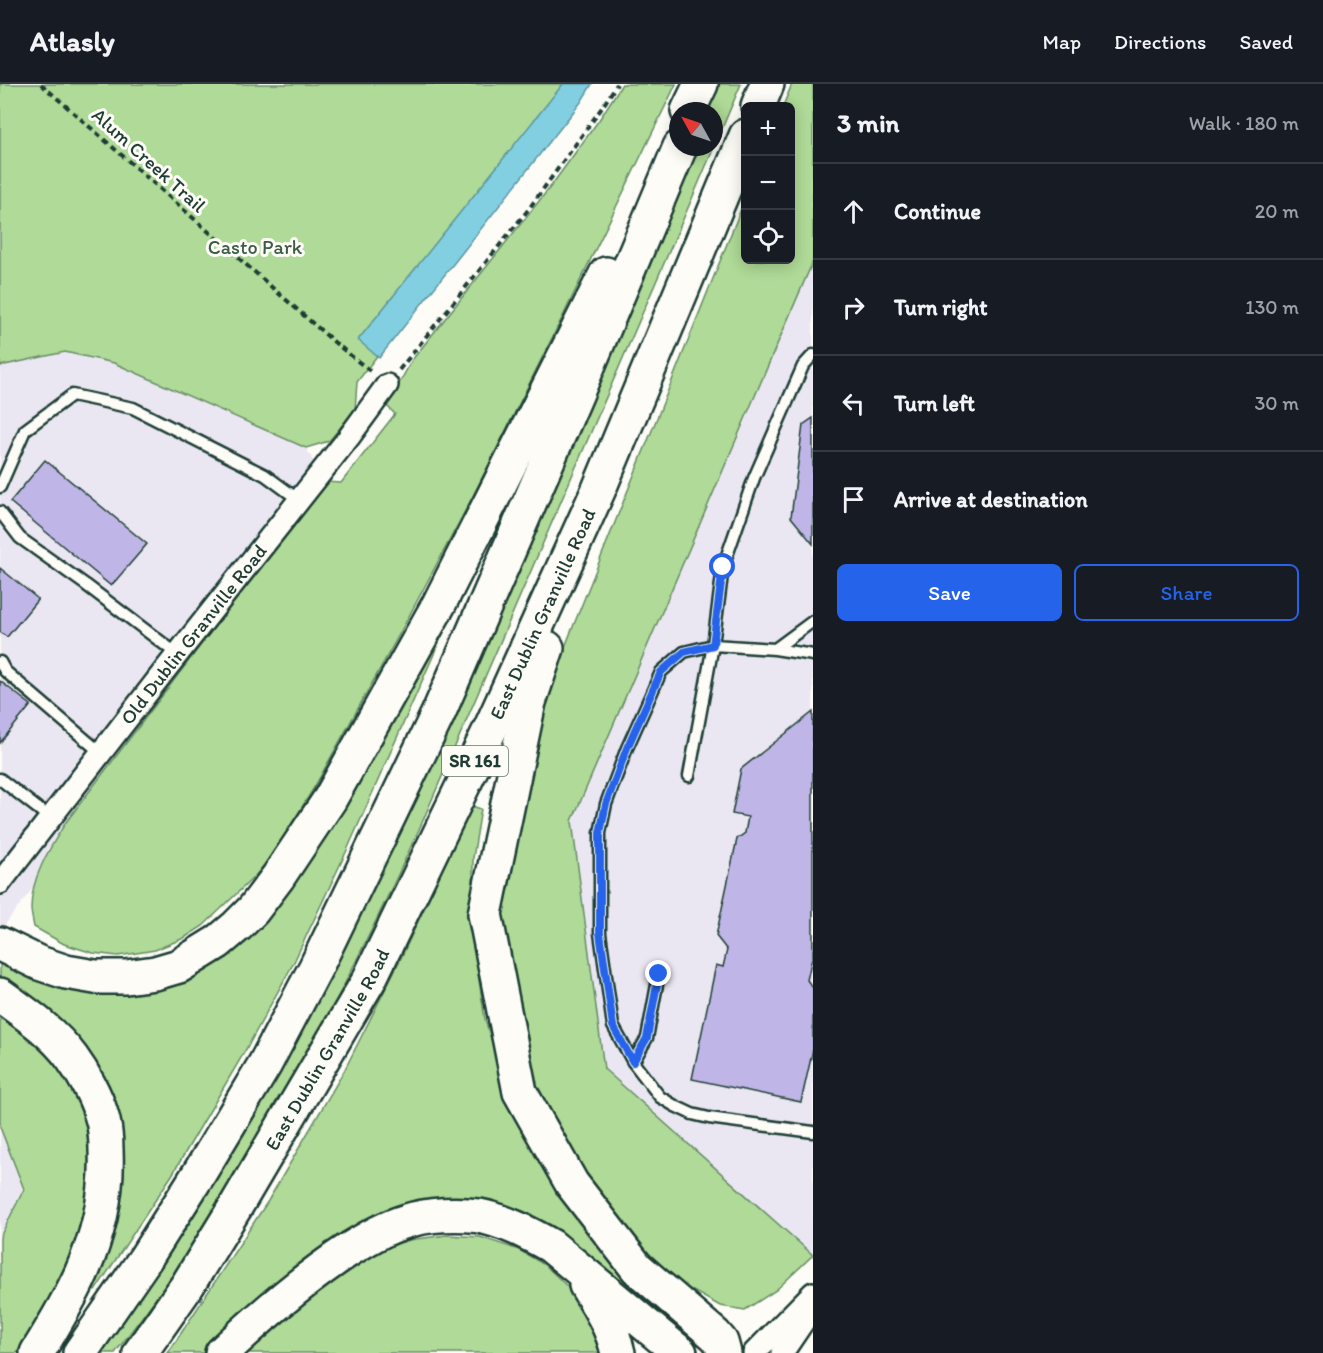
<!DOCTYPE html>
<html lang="en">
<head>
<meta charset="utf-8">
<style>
	:root { --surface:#171b24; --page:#20242c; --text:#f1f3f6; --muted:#9ea1a6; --line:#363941; --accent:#2563eb }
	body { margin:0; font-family:Itim,sans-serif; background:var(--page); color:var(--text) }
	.controls { position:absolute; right:18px; top:18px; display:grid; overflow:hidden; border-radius:9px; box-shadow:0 3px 15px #0003 }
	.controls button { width:54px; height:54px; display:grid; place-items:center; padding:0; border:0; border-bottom:2px solid var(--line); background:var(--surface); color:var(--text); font:30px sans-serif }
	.compass { position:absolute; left:669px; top:18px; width:54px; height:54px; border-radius:50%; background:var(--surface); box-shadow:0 3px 15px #0003; rotate:310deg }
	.stop { position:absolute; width:18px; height:18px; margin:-14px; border:4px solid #2563eb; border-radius:50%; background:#fff }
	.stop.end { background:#2563eb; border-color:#fff; box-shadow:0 2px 6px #0008 }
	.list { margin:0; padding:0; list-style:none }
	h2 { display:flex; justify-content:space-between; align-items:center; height:78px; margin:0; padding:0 24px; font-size:26px }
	h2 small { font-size:20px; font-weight:400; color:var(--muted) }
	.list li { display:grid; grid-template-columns:39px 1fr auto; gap:18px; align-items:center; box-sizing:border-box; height:96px; padding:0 24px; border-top:2px solid var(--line) }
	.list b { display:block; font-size:22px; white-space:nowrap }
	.list em { font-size:20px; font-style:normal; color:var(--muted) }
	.actions { display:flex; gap:12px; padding:18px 24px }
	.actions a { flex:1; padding:14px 0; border:2px solid var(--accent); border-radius:9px; text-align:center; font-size:21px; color:var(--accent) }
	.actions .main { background:var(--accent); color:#fff }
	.icon { flex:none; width:33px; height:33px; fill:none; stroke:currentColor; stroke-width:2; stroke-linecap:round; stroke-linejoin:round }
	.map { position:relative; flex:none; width:813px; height:1269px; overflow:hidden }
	header { display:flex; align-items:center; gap:36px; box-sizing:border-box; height:84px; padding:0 30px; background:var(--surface); border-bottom:2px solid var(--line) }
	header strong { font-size:28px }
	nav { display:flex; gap:33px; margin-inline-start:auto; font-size:21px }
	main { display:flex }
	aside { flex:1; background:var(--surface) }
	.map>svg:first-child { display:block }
	.built { fill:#eae7f2 }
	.green { fill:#afda97; stroke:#678c66; stroke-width:1.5 }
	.water { fill:#83cfe2; stroke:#5b959c; stroke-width:1.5 }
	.building { fill:#bfb6e7; stroke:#1f3d34; stroke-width:1.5 }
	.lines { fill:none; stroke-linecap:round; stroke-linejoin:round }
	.service-casing { stroke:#1f3d34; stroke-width:15 }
	.minor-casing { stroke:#1f3d34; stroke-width:26 }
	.primary-casing { stroke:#1f3d34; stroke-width:38 }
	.path { stroke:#1f3d34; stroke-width:4; stroke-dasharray:6 4.5; stroke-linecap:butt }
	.service { stroke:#fdfcf7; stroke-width:10 }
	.minor { stroke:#fdfcf7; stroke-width:21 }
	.primary { stroke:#fdfcf7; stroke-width:33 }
	.route { stroke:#2563eb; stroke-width:8 }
	.labels { text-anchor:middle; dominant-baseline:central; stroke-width:6; stroke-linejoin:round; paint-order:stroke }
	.shield { fill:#fdfcf7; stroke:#62766e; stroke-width:1.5 }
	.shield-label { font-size:18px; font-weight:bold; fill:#1f3d34 }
	.street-label { font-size:20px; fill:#1f3d34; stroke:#fdfcf7 }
	.park-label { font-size:20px; fill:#3c5c48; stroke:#fdfcf7 }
</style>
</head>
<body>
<header>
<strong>Atlasly</strong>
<nav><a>Map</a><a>Directions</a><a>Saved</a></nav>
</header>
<main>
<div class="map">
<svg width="813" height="1269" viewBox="0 0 813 1269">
	<rect width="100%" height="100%" fill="#fdfcf7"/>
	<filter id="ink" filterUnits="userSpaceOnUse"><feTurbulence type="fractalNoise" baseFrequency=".0167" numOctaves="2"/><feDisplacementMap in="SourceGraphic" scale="12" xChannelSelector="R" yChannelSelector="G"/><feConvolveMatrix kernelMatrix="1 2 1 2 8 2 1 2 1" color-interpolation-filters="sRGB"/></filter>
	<g filter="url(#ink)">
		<path class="built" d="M813 177V1171L603 985 572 737Z
			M65 268 114 279 306 364 325 398 66 738 48 766 33 804 0 847V282Z
			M0 1043 24 1105 0 1153Z"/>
		<path class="green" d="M0 0H585L357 298 355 326 329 357 306 364 114 279 65 268 0 282Z
			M622 0H676L562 234 472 414 401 547 315 702 271 773 255 792 203 842 184 854 155 866 118 872 93 869 64 860 34 843C33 837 31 830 31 824 31 793 50 764 66 738L325 398 341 399 395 330 387 322 412 276 551 102 599 36Z
			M718 0H741L697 103 421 741C364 866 302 989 230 1106 195 1163 155 1216 115 1269H101L225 1075 691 63H714V27H706Z
			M792 0H813V177L572 737 604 985 813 1171 776 1206 745 1226 720 1222 684 1202 624 1146 570 1073 531 994 499 831 546 610 745 115 746 176H790V22H783Z
			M450 534 348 764 293 880 248 962 172 1091 95 1207 88 1202 118 1107 60 940 0 893V877L60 896 221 869Z
			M472 722 481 725 473 774V858L485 935 506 1004 568 1121 601 1165 633 1201 696 1254 698 1261 693 1264 575 1164 443 1119 206 1269H168L268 1117 344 987 401 874Z
			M0 925 53 970 83 1018 91 1048 89 1114 81 1148 58 1200 17 1269H0V1153L24 1105 0 1043Z
			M446 1151 480 1153 519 1166 545 1181 573 1208 594 1241 602 1269H248C292 1228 350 1170 410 1156 422 1154 434 1153 446 1151Z"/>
		<path class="water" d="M563 0H592L581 18 379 274 358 256Z"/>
		<path class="building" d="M813 334V460L791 433 803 341Z
			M45 376 147 460 111 502 10 418Z
			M0 484 38 515 7 553 0 548Z
			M0 597 31 621 0 659Z
			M813 628V874H812L807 896 813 904V965L801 1018 692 995 716 881 723 883 727 866 716 852 737 755 745 749 748 733 732 730 741 685Z"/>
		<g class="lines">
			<g class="service-casing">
				<path id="service" d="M0 403 25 346 72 311 133 324 265 391 299 416
					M0 428 20 454 86 501 177 570
					M813 537 775 565 713 561 684 568 661 588 627 664 606 720 600 749V849L613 942 633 978 660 1013 675 1022 692 1030 709 1034 813 1048
					M775 565 813 571
					M0 578 5 587 101 669
					M689 692 713 561 723 483 754 394 803 282 813 271
					M0 695 50 734
					M633 978 647 954 659 890"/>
			</g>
			<g class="minor-casing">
				<g id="minor">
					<path id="s1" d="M0 799 165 586 349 353 387 301"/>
					<path d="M754 1269 813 1209"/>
					<path d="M782 1269 813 1223"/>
				</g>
			</g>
			<g class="primary-casing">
				<g id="primary">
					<path d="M758 22 767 0"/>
					<path d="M688 27 701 0"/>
					<path d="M547 564 529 618 485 830 520 1008 572 1100 637 1184 715 1251 721 1258 724 1269"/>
					<path d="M0 860 39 879 66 888 95 893H126L155 889 179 882 218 858 237 842 253 826 278 793 330 715 439 520 606 190"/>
					<path d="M0 911C25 929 53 948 72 974 83 989 96 1012 101 1030 105 1041 106 1054 106 1066 108 1109 99 1150 81 1190 69 1217 53 1243 37 1269"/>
					<path d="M586 1201C600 1224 612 1243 618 1269"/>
					<path d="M80 1269 145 1175 200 1088 265 980 316 883 438 630 576 311 680 63"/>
					<path id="s2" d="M140 1269 187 1202 236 1122 369 896 487 652 599 405 746 52"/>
					<path d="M222 1269C261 1232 304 1195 350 1165 368 1154 386 1143 407 1137 428 1130 458 1129 479 1132 505 1137 528 1149 551 1162L680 1269"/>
				</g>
			</g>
			<path class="path" d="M41 0 334 258 370 287
				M399 286 528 126 601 25 617 0"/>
			<use href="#service" class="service"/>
			<use href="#minor" class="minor"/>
			<use href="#primary" class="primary"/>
		</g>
	</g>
	<g class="lines" filter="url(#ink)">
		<path class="route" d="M659 890 647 954 633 978 613 942 600 849V749L606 720 627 664 661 588 684 568 713 561 723 483"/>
	</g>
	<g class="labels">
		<rect class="shield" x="442" y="662" width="66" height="30" rx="4.5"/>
		<g class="shield-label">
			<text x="475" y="677">SR 161</text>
		</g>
		<g class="street-label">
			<text transform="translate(149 76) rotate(42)">Alum Creek Trail</text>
			<text stroke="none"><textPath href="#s2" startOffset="843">East Dublin Granville Road</textPath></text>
			<text stroke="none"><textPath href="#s1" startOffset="315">Old Dublin Granville Road</textPath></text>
			<text stroke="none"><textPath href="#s2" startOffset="357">East Dublin Granville Road</textPath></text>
		</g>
		<g class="park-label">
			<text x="255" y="163">Casto Park</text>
		</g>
	</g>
</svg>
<div class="controls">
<button>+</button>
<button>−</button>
<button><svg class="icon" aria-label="locate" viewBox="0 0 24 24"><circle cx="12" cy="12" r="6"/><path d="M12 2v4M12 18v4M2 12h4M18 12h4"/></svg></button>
</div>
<svg class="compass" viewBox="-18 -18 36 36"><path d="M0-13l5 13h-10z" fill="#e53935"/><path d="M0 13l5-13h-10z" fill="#9ea1a6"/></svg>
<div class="stop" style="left:723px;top:483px"></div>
<div class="stop end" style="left:659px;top:890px"></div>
</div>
<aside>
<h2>3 min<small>Walk · 180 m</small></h2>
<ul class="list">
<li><svg class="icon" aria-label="ahead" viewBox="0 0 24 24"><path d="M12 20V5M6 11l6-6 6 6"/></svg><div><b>Continue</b></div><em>20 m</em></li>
<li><svg class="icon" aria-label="right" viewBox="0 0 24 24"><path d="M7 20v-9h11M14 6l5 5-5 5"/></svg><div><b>Turn right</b></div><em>130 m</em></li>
<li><svg class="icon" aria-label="left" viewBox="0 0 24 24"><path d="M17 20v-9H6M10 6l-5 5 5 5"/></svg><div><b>Turn left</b></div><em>30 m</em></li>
<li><svg class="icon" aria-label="arrive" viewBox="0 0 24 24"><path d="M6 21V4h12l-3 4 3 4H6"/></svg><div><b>Arrive at destination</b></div></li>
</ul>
<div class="actions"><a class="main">Save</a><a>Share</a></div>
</aside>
</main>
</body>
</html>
